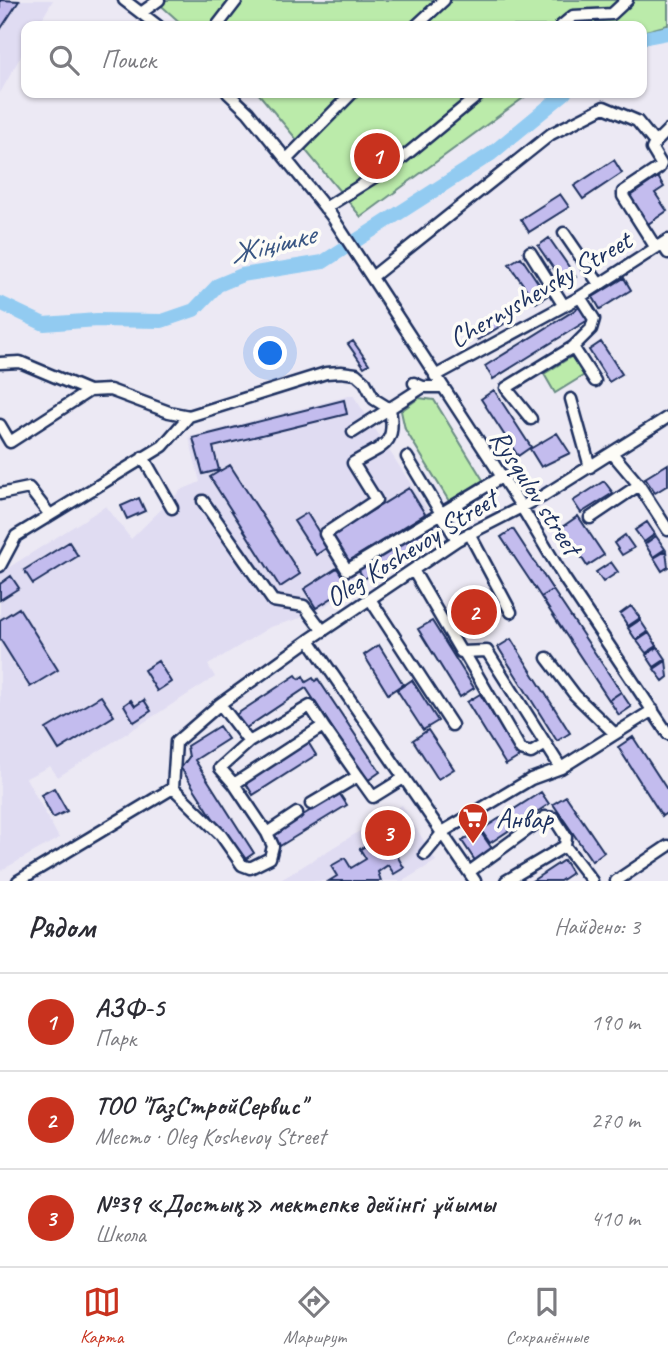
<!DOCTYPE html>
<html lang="ru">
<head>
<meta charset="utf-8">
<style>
	:root { --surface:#fff; --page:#f2f2f3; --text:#2b2b33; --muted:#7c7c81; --line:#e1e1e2; --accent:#c8321e }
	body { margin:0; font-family:Caveat,sans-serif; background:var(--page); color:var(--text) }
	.you { position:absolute; left:271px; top:354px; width:24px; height:24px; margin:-18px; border:5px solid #fff; border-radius:50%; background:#1a73e8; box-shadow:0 0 0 10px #1a73e833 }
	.badge { display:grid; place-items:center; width:46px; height:46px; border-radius:50%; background:var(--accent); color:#fff; font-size:23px; font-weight:700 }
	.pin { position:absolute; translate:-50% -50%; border:4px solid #fff; box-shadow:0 2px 7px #0006 }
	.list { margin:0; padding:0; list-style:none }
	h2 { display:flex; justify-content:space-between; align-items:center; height:91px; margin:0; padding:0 28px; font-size:30px }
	h2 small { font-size:23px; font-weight:400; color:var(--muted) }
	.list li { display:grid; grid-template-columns:46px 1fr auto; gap:21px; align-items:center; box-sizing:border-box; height:98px; padding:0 28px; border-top:2px solid var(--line) }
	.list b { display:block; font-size:26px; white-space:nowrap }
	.list p { margin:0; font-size:23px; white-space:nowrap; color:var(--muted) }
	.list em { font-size:23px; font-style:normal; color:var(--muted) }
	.icon { flex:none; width:38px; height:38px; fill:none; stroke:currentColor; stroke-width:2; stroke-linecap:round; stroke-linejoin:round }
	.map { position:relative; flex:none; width:668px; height:881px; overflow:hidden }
	.search { position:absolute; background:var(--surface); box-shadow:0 2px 5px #0004; left:21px; right:21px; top:21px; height:77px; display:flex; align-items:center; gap:18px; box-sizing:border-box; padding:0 24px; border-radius:14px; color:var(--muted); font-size:26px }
	.sheet { height:385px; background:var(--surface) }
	nav { display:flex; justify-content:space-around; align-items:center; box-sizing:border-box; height:98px; border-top:2px solid var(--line); background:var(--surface); font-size:19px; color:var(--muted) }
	nav a { display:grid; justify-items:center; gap:4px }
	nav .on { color:var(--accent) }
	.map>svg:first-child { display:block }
	.built { fill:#e0dcf2 }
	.green { fill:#bbebaa; stroke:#6b8d84; stroke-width:2 }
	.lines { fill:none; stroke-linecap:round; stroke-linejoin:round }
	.river { stroke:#92cbf1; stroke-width:14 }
	.building { fill:#c3bcee; stroke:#1b2f5e; stroke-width:2 }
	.minor-casing { stroke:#1b2f5e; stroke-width:15 }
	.minor { stroke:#fdfcf7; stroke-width:10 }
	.labels { text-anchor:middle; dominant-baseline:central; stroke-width:7; stroke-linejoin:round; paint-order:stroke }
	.street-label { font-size:28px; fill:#1b2f5e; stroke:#fdfcf7 }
	.poi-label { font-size:28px; fill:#1b2f5e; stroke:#fdfcf7; text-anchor:start }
	.water-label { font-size:30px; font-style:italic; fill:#395683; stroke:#fdfcf7 }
</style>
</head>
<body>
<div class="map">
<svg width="668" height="881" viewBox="0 0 668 881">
	<rect width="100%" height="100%" fill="#ece9f4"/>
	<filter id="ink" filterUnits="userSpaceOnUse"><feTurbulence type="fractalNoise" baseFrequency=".0143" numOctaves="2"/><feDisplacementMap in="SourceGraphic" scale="14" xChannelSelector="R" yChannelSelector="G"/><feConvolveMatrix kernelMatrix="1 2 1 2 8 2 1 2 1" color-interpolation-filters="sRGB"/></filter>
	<g filter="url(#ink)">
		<path class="built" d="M0 0H53L38 26H26V47L0 93Z
			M353 395 443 533 311 615 270 627 208 665 215 677 58 777 50 766 26 778 59 838 0 871V573L106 506 131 539 181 490 200 482 189 437Z
			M402 805 436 861 403 881H279Z"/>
		<path class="green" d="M155 0H668V25L642 32V26H184Z
			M258 93H530L361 217Z
			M574 355 586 374 555 393 544 374Z
			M419 398 434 400 483 480 449 501 405 429 401 411Z"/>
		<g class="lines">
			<path class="river" d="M642 38 668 33
				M0 303 44 324 97 320 162 321 194 310 218 285 242 275 323 262 491 154 565 93"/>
		</g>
		<path class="building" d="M0 0 19 1 0 30Z
			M614 160 622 173 583 199 574 186Z
			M658 177 664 187 655 193 667 211 645 226 627 198Z
			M560 194 569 207 529 232 521 219Z
			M549 238 576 277 565 285 538 246Z
			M521 257 547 296 536 303 509 264Z
			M624 278 631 290 600 309 593 297Z
			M580 307 588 320 493 379 485 366Z
			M506 309 512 319 478 340 472 330Z
			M353 341 369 364 364 367 348 344Z
			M601 342 622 374 609 382 589 350Z
			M494 390 531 447 518 456 481 399Z
			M344 400 347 414 213 447 219 470 203 474 193 438Z
			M557 433 570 453 541 467 530 449Z
			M668 464V485L655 493 645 478Z
			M230 465 300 574 280 587 210 477Z
			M604 481 613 493 581 513 573 501Z
			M409 488 425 514 347 562 331 536Z
			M139 498 145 511 127 519 121 506Z
			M307 513 328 547 316 555 294 521Z
			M578 516 604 555 587 566 562 527Z
			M647 522 655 534 644 542 635 530Z
			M432 524 438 535 364 579 358 569Z
			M513 529 553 590 541 597 501 537Z
			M625 535 634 548 622 555 614 543Z
			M656 536 665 549 653 557 645 544Z
			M69 542 78 556 33 584 24 570Z
			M666 551 668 567 662 571 654 558Z
			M611 562 618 572 603 582 596 572Z
			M337 568 349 587 316 608 304 589Z
			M11 576 19 588 0 600V584Z
			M473 589 495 623 476 636 454 602Z
			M553 590 621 692 609 700 541 597Z
			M631 606 640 618 628 626 620 614Z
			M19 608 58 670 30 687 0 639V620Z
			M640 620 648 632 636 640 628 628Z
			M432 621 474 688 460 697 418 629Z
			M649 633 657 646 646 653 637 641Z
			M511 639 570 733 557 741 498 647Z
			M379 645 403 684 388 694 364 655Z
			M658 647 666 659 654 667 646 655Z
			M158 661 171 682 157 691 144 670Z
			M666 661 668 677 663 681 654 669Z
			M296 675 299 679 303 676 306 682 313 678 315 681 318 679 380 772 367 781 306 688 243 730 234 716Z
			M412 680 438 721 423 730 397 690Z
			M621 692 631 707 619 715 609 700Z
			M480 694 519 757 506 765 467 702Z
			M101 696 114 716 59 750 46 729Z
			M131 700 135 706 144 700 151 711 134 722 124 705Z
			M219 726 228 739 195 760 254 853 241 862 181 768 189 757 187 746Z
			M428 730 454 769 438 779 413 740Z
			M633 737 668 791V812L662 816 618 747Z
			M308 742 316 755 253 795 245 782Z
			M54 788 67 811 53 818 41 795Z
			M541 792 549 804 490 843 481 830Z
			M339 793 347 805 280 846 272 834Z
			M566 796 604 852 592 861 553 804Z
			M479 830 493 850 476 862 462 841Z
			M373 842 379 852 391 845 404 868 394 874 388 865 378 872 381 881H329L337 876 331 866 345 858 351 868 366 859 360 849Z
			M564 860 572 873 560 881H532Z"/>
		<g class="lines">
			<g class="minor-casing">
				<path id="minor" d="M124 0 158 26
					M141 13 159 0
					M217 26 237 0
					M416 26 444 0
					M561 26 573 16 612 14 627 0
					M228 93 248 112 331 215 521 506 564 578 668 734
					M655 143 652 149 661 164 659 168 623 192V196L656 248
					M287 159 352 93
					M325 208 395 164 481 93
					M564 233 599 284
					M662 244 668 253
					M530 252 564 306
					M372 277 551 134 604 107 637 121 655 143 668 130
					M573 347 591 329 594 319 580 297
					M0 363 20 362 89 391 110 390 169 412 189 416
					M435 376 580 297 668 240
					M414 383 423 387H442
					M571 399 590 467
					M531 419 506 388 573 347 595 381
					M0 425 10 442 89 391
					M353 432 423 387
					M612 453 639 485 668 530
					M143 457 172 508
					M407 457 457 540
					M0 494 29 488 50 515
					M203 501 273 601 304 606 323 631
					M590 518 639 485
					M469 533 511 612
					M0 566 16 536 163 446 189 416 326 373 341 372 356 374 365 382 374 399 390 409C397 447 382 445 353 463L376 500 325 534 347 570 500 478
					M413 570 461 652 487 651 561 768
					M370 599 452 725
					M309 640 475 881
					M465 654 521 750 531 753 546 744
					M547 658 575 695 615 734
					M220 704 249 742 310 706 323 726 234 784 220 768 249 742
					M358 776 373 797 402 779
					M234 784 267 833 297 813
					M173 788 221 835 242 865 250 868 270 858 273 846 267 833
					M311 804 358 776 323 726
					M565 846 592 881
					M425 854 444 831 531 779 561 768 653 710
					M469 872 545 817 554 818 566 837 565 846 506 881
					M18 881 173 788 176 742 220 704 309 640 457 540 543 496 668 417
					M616 881 668 846"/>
			</g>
			<use href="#minor" class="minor"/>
		</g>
	</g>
	<defs>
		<g id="supermarket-pin" transform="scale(1.575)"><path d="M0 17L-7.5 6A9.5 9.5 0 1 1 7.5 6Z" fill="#c8321e" stroke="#fdfcf7"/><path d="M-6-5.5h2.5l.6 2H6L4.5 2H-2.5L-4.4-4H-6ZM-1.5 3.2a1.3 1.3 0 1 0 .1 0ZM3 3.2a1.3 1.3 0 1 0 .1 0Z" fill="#fff"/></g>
	</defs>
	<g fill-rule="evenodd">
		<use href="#supermarket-pin" x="473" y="818"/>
	</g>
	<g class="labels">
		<g class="street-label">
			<text transform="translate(540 289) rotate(-30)">Chernyshevsky Street</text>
			<text transform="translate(536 492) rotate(57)">Rysqulov street</text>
			<text transform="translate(411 548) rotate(-32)">Oleg Koshevoy Street</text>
		</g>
		<g class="poi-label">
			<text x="496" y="818">Анвар</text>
		</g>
		<g class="water-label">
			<text transform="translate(272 244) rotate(-14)">Жіңішке</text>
		</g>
	</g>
</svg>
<div class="you"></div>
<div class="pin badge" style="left:377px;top:156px">1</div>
<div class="pin badge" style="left:474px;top:612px">2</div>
<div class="pin badge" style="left:388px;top:833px">3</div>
<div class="search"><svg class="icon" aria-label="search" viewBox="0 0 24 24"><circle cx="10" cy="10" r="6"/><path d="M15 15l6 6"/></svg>Поиск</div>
</div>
<section class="sheet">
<h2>Рядом<small>Найдено: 3</small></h2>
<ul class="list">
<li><span class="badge">1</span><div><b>АЗФ-5</b><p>Парк</p></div><em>190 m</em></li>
<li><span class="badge">2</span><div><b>ТОО &quot;ГазСтройСервис&quot;</b><p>Место · Oleg Koshevoy Street</p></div><em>270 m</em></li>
<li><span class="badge">3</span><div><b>№39 «Достық» мектепке дейінгі ұйымы</b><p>Школа</p></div><em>410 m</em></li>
</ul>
</section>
<nav>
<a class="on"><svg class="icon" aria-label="map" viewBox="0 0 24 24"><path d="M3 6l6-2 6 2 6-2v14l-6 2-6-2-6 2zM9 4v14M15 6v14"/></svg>Карта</a>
<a><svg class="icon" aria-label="directions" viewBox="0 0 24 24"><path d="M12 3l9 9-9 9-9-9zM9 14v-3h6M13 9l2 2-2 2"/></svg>Маршрут</a>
<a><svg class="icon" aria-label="saved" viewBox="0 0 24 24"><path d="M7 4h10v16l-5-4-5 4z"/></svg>Сохранённые</a>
</nav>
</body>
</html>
